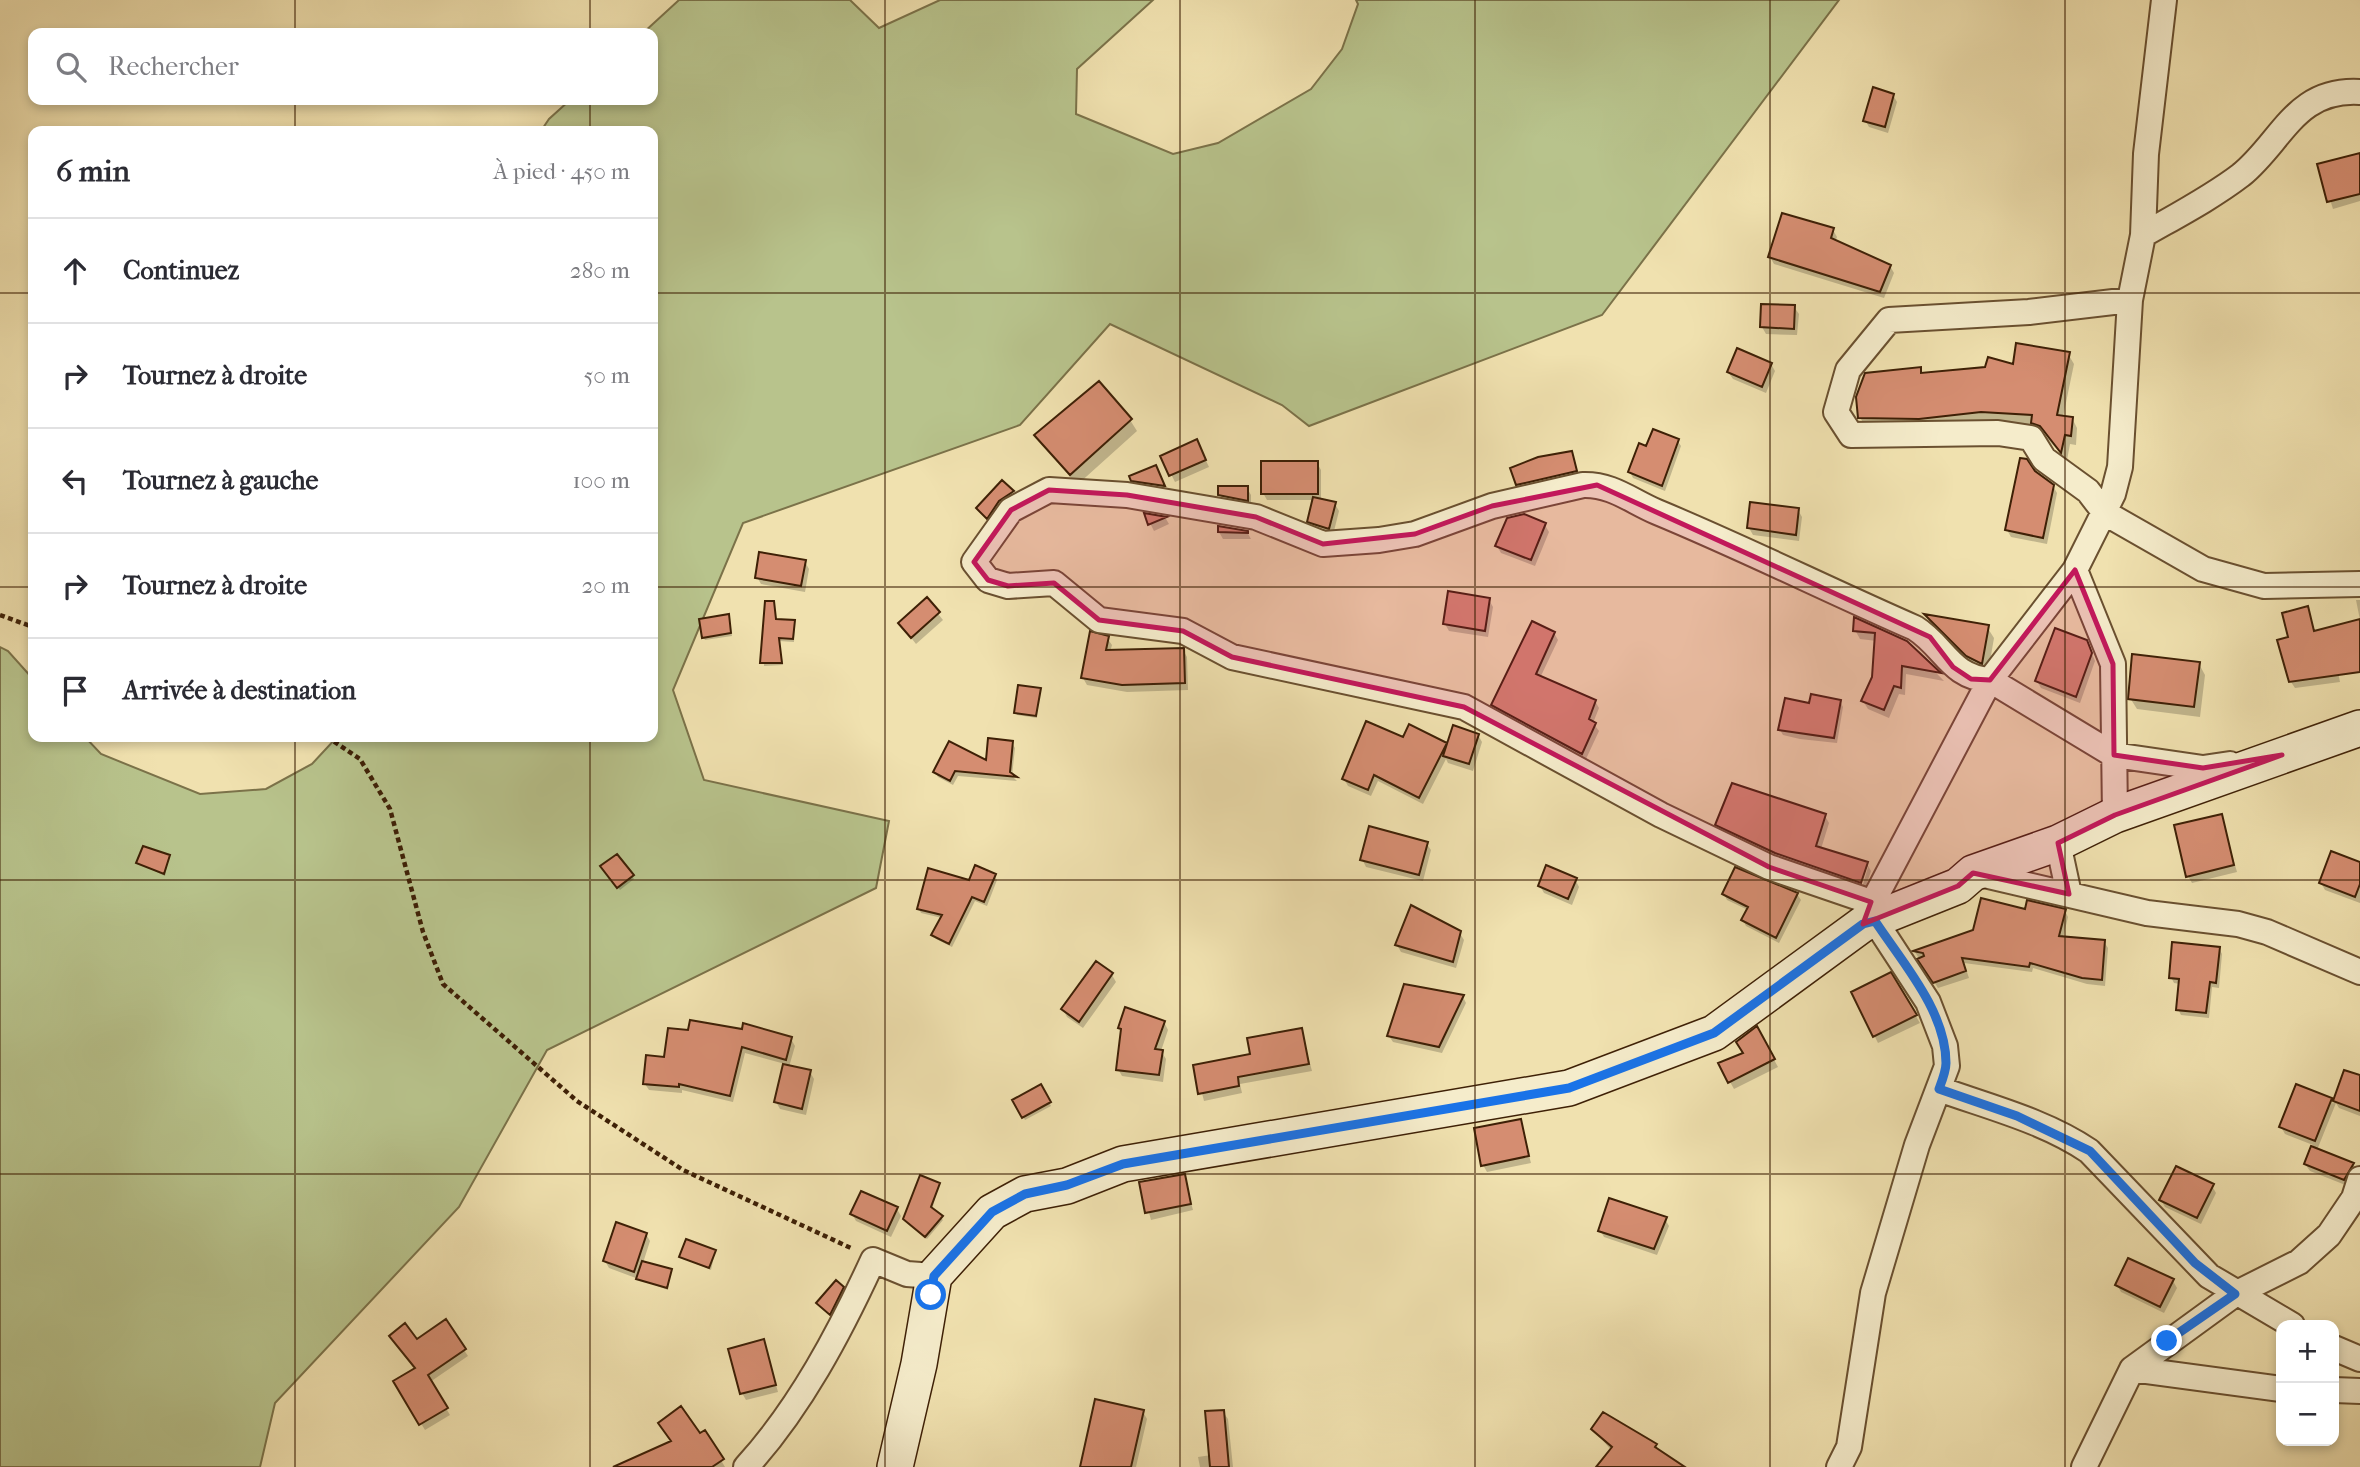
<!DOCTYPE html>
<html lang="fr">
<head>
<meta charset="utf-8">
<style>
	:root { --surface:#fff; --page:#f7f7f7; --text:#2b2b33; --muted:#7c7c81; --line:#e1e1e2 }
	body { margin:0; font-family:"IM FELL French Canon",serif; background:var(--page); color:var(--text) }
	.controls { position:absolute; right:21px; bottom:21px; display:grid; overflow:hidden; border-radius:14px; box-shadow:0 4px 10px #0003 }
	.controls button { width:63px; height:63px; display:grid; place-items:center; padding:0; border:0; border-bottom:2px solid var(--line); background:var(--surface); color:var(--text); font:35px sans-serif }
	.stop { position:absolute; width:21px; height:21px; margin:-16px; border:5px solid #1a73e8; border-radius:50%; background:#fff }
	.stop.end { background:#1a73e8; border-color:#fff; box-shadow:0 2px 7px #0008 }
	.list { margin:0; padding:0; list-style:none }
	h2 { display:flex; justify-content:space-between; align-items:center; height:91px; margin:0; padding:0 28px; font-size:30px }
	h2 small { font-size:23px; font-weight:400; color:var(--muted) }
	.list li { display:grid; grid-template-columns:46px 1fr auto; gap:21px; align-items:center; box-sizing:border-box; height:105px; padding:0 28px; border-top:2px solid var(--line) }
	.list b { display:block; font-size:26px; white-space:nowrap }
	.list em { font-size:23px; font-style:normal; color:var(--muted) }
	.icon { flex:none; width:38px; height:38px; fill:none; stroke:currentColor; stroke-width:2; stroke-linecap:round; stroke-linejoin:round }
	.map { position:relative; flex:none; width:2360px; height:1467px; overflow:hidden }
	.search { position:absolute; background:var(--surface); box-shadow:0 4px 10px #0003; left:28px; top:28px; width:630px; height:77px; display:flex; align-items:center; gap:18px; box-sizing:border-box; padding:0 24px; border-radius:14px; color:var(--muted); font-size:26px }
	.panel { position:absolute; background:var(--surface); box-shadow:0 4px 10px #0003; left:28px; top:126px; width:630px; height:616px; border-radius:14px }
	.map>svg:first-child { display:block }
	.green { fill:#b8c38c; stroke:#7b7249; stroke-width:2 }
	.shadow { fill:#0003 }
	.building { fill:#d58d71; stroke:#3e2006; stroke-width:2 }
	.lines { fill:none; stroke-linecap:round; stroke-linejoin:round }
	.minor-casing { stroke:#6a5030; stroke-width:28 }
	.secondary-casing { stroke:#3e2006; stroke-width:38 }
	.path { stroke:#3e2006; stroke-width:4.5; stroke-dasharray:5 3.5; stroke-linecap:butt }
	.minor { stroke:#f5eccb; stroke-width:24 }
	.secondary { stroke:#f5eccb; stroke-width:35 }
	.route { stroke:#1a73e8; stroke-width:9 }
	.marked { fill:#c2185b; fill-opacity:0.2; stroke:#c2185b; stroke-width:5; stroke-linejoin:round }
	.grid { fill:none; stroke:#3e2006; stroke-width:2; stroke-opacity:0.55 }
</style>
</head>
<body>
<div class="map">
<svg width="2360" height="1467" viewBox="0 0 2360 1467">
	<rect width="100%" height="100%" fill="#f0e1af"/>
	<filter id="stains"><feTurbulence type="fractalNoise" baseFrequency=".00286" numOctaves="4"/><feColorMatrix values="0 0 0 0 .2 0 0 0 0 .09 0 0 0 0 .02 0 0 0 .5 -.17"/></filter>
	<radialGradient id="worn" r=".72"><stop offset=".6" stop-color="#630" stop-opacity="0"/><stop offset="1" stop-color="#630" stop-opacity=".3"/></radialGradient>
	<path class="green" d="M679 0H850L879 28 940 0H1153L1077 69 1076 114 1173 154 1218 143 1311 89 1342 49 1358 4 1356 0H1839L1602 315 1309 426 1282 405 1110 324 1020 425 743 523 673 690 704 780 889 821 876 888 547 1050 459 1207 275 1403 260 1467H0V647L8 651 33 679V737H85L101 754 200 794 266 789 312 764 337 737H653V131H541L549 119 570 100H653V33H643Z"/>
	<path class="shadow" d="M1893 95 1897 102 1888 133 1869 127 1865 120Z
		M2360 154V201L2333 209 2319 165Z
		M1833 230 1837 237 1835 242 1890 266 1894 273 1884 298 1774 264 1770 257Z
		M1794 307 1799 314 1797 335 1766 334 1762 327Z
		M2068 354 2074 364 2063 417 2072 418 2077 428 2076 445 2070 444 2067 460 2034 425 1987 421 1867 430 1861 419 1858 397 1920 369 1922 374 2015 367Z
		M1771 364 1775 371 1766 393 1733 379 1728 372Z
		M1130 420 1137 431 1077 485 1036 436Z
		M1677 440 1681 446 1665 491 1633 478 1630 472 1647 448Z
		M1200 448 1209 467 1175 482 1162 456Z
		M1571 453 1579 476 1520 490 1517 485Z
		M1317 463 1321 470V501L1335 504 1339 511 1333 535 1313 528 1309 521 1314 500H1267L1263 493Z
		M2034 472 2053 486 2057 493 2047 544 2011 537 2007 530Z
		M1160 474 1167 492 1136 487 1132 480Z
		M1002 482 1017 499 991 524 978 508Z
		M1247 488 1251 495V507L1224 502 1220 495Z
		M1798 510 1802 517 1799 541 1753 535 1749 528Z
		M1146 515 1166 519 1169 524 1154 531Z
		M1545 525 1549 532 1535 566 1501 553 1497 546Z
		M1219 532H1247L1251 539H1223Z
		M805 562 809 569 805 592 761 584 757 577Z
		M927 600 943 620 916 644 905 630Z
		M1489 600 1493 607 1488 637 1449 631 1445 624Z
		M2356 600H2360V620Z
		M773 602 777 621 794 622 795 625 794 642 779 641 783 665 764 666 767 603Z
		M2307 608 2315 632 2360 621V662L2337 667 2340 682 2295 688 2291 682 2290 638Z
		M728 616 732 636 705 640 703 637Z
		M1927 618 1987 627 1994 638 1988 673 1974 666 1932 627Z
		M1856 620 1906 642 1944 681 1906 674 1905 695 1899 694 1889 718 1868 709 1863 701 1874 677 1877 641 1860 639 1855 630Z
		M1554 633 1558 640 1540 678 1595 701 1599 708 1593 723 1599 731 1586 759 1497 711 1493 705Z
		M1107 638 1112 645 1110 652 1183 650 1187 657 1188 690 1127 692 1087 685 1083 678Z
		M2090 649 2095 661 2080 703 2041 688 2037 681Z
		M2199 664 2205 675 2200 717 2137 709 2130 698Z
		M1039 690 1037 718 1017 715 1015 712Z
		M1840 701 1843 707 1837 743 1800 739 1783 735 1780 730 1810 706Z
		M1410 727 1448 746 1478 735 1482 742 1473 771 1448 763 1446 759 1423 804 1378 781 1371 796 1348 786 1344 779 1404 739Z
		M1012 743 1015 748 1012 776 1017 781 958 776 953 785 938 777 935 772 987 762Z
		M1825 816 1829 823 1821 849 1867 864 1871 871 1865 889 1862 888 1868 867H1865L1858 887 1780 860 1722 832 1717 825Z
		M2221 816 2237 872 2192 883 2188 876Z
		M1426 843 1431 850 1423 881 1366 867 1362 859Z
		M169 857 165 876 138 863Z
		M2360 864V903L2325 890 2321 883Z
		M603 867 632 876 634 879 620 890Z
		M994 875 997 880 987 906 975 901 952 947 936 939 933 935 942 918 921 913 919 909 970 882Z
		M1575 879 1579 887 1572 905 1544 893 1540 886Z
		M1724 894H1797L1801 900 1779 943 1746 926 1743 920 1748 910 1727 900Z
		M2026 911H2065L2068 917 2063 938 2104 942 2108 948 2105 986 2087 984 2033 968 2032 972 1964 963 1969 978 1938 988 1915 952Z
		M1459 932 1464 940 1456 968 1401 952 1397 945Z
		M2219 948 2222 954 2219 988 2212 987 2209 1018 2181 1015 2178 1009 2180 984 2174 983 2171 977Z
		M1890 974 1920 1023 1878 1043 1853 993Z
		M1112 975 1116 982 1083 1028 1067 1017 1063 1009Z
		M1463 997 1466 1003 1442 1053 1393 1042 1389 1036Z
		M1164 1022 1168 1030 1161 1051 1166 1059 1163 1082 1122 1076 1118 1069 1123 1033 1120 1028Z
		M1757 1029 1778 1067 1734 1089 1720 1064 1745 1054Z
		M1301 1030 1312 1071 1240 1084 1242 1093 1204 1101 1195 1066 1252 1055Z
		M791 1039 795 1046 789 1067 810 1072 814 1079 806 1115 780 1109 776 1102 785 1064 745 1053 733 1102 682 1090V1093L649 1090 645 1084 666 1059Z
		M2345 1072 2360 1077V1116L2339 1108 2336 1103 2317 1150 2353 1164 2357 1171 2348 1186 2310 1171 2305 1164 2313 1145 2285 1134 2281 1127 2331 1099 2333 1104Z
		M1040 1086 1051 1106 1025 1120 1014 1101Z
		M1520 1121 1531 1163 1487 1172 1483 1165Z
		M1184 1176 1193 1210 1151 1220 1141 1183Z
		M939 1184 932 1210 943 1220 927 1239 907 1222Z
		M2212 1186 2216 1193 2201 1224 2165 1207 2161 1200Z
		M897 1209 901 1216 891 1237 856 1221 852 1214Z
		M1665 1219 1669 1226 1657 1255 1604 1237 1600 1230Z
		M646 1234 650 1241 643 1263 671 1270 668 1290 609 1268 605 1261Z
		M715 1252 711 1270 681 1257Z
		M2173 1281 2177 1288 2164 1313 2121 1292 2117 1285Z
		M842 1288 844 1292 832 1316 820 1306Z
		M445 1322 468 1356 430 1382 450 1415 425 1430 396 1382 416 1369 417 1341Z
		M764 1341 778 1392 746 1400 742 1393Z
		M1143 1412 1147 1419 1136 1467H1082Z
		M1223 1412 1228 1419 1233 1467H1200L1198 1457 1211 1455Z
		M1593 1429 1656 1445 1661 1454 1681 1467H1598L1611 1450Z
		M704 1432 725 1467H618L699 1435Z"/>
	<path class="building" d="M1873 87 1894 94 1885 127 1863 121Z
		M2360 153V194L2327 202 2317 164Z
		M1782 213 1834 228 1831 238 1891 265 1880 292 1768 257Z
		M1761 304 1795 305 1794 329 1760 327Z
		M2016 343 2070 352 2057 415 2073 417 2071 436 2065 435 2061 453 2040 426 2031 423 2032 415 1981 412 1919 419 1858 418 1856 397 1865 373 1921 367V373L1985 367 1988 357 2013 364Z
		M1737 348 1772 363 1762 387 1727 372Z
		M1099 381 1132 419 1070 475 1034 435Z
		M1653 429 1679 439 1662 486 1628 472 1639 443 1646 446Z
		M1197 439 1206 460 1169 476 1160 456Z
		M1572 451 1577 471 1516 485 1510 468 1538 457Z
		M2020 458 2027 459 2035 471 2054 485 2043 538 2005 530Z
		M1261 461H1318V494H1261Z
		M1156 465 1165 486 1131 481 1129 476Z
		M1002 480 1014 491 999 501 987 519 976 508Z
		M1218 486H1248V501L1218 495Z
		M1313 497 1336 502 1329 529 1307 522Z
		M1750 502 1799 508 1796 535 1747 528Z
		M1144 513 1167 517 1148 525Z
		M1524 514 1546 523 1531 560 1495 546 1507 518Z
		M1218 526 1248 531V533L1218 532Z
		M759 552 806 560 801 586 755 578Z
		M1448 591 1490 598 1485 631 1443 624Z
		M927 597 940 612 911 638 898 623Z
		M765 601H774L776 619 795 620 793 639 779 638 782 663H760Z
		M2308 606 2314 631 2360 619V672L2289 682 2277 640 2288 637 2282 613Z
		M729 614 731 633 702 638 699 619Z
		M1924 614 1989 625 1982 664 1966 656Z
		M1854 617 1907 641 1941 673 1902 666 1901 688 1894 686 1884 710 1861 701 1872 677 1875 633 1853 631Z
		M1532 621 1555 632 1536 674 1596 700 1589 719 1596 723 1582 754 1491 705Z
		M2055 628 2087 640 2092 653 2076 697 2035 681Z
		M1090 631 1109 636 1106 650 1184 648 1185 683 1122 685 1081 678Z
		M2132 654 2200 662 2194 707 2128 699Z
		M1018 685 1041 688 1036 716 1014 713Z
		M1811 694 1841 700 1834 738 1778 730 1785 698 1809 703Z
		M1366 721 1403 737 1409 724 1447 743 1419 798 1374 775 1368 790 1342 779Z
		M1453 725 1479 734 1469 764 1443 756Z
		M988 738 1013 741 1010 772 1017 777 955 771 950 781 933 772 949 741 986 760Z
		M1732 783 1826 814 1816 846 1868 862 1861 883 1775 853 1715 825Z
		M2222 814 2234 865 2186 877 2174 825Z
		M1369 826 1428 842 1419 875 1360 860Z
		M143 846 170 855 164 874 136 863Z
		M2331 851 2360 862V884L2355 897 2319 883Z
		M617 854 634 875 617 888 600 866Z
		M975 865 996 874 984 902 972 897 949 944 931 935 942 915 917 909 928 868 969 880Z
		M1546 865 1577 878 1568 899 1538 886Z
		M1735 867 1798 893 1776 938 1741 920 1748 907 1722 894Z
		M1981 898 2025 909 2027 900 2066 909 2059 936 2105 940 2102 980 2082 978 2030 963 2029 967 1962 958 1966 971 1933 983 1917 959 1924 956 1923 953 1913 951 1973 930Z
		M1411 905 1461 931 1453 962 1395 945Z
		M2172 942 2220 947 2216 983 2210 982 2206 1013 2176 1010 2179 979 2169 978Z
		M1096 961 1113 973 1079 1022 1061 1009Z
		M1891 972 1917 1015 1873 1037 1851 992Z
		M1404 984 1464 995 1439 1047 1387 1036Z
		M1125 1007 1165 1021 1155 1049 1163 1050 1159 1075 1116 1070 1121 1029 1118 1028Z
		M690 1020 742 1029 743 1023 792 1037 786 1060 742 1047 730 1096 679 1084V1087L643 1084 646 1055 664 1057 668 1028 688 1030Z
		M1757 1026 1775 1059 1728 1083 1718 1063 1743 1053 1736 1042Z
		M1302 1028 1309 1064 1238 1077 1239 1086 1198 1094 1193 1065 1250 1054 1247 1038Z
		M783 1064 811 1070 802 1109 774 1102Z
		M2344 1070 2360 1075V1111L2333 1101Z
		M1041 1084 1051 1102 1022 1118 1012 1100Z
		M2296 1084 2332 1098 2315 1141 2279 1127Z
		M1521 1119 1529 1156 1481 1166 1474 1128Z
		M2311 1146 2354 1163 2344 1180 2304 1164Z
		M2176 1166 2214 1184 2197 1218 2159 1200Z
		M1185 1174 1191 1204 1145 1213 1139 1182Z
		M920 1175 940 1183 931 1207 943 1216 925 1237 903 1219Z
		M861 1191 898 1207 887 1231 850 1214Z
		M1609 1198 1667 1217 1654 1249 1598 1231Z
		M616 1222 647 1233 634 1272 603 1261Z
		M686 1239 716 1250 709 1268 679 1257Z
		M2128 1258 2174 1279 2160 1307 2115 1285Z
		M642 1261 672 1269 667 1288 636 1279Z
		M836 1280 844 1287 830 1315 816 1303Z
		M446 1319 466 1349 428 1375 448 1408 419 1425 393 1381 415 1368 389 1336 405 1323 417 1339Z
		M764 1339 776 1385 740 1394 728 1349Z
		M1095 1399 1144 1410 1131 1467H1080Z
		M681 1406 700 1433 705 1430 724 1459 712 1467H613L671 1441 658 1423Z
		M1224 1410 1229 1467H1210L1205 1411Z
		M1603 1412 1657 1444 1655 1447 1685 1467H1596L1612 1447 1591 1429Z"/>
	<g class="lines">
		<g class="minor-casing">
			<path id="minor" d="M2143 235C2176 216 2211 198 2241 175 2282 142 2295 88 2360 92
				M2130 300 2029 312 1889 320 1848 370 1836 412 1851 435 1998 433 2031 438 2044 459 2088 491 2105 513 2203 569 2264 586 2360 584
				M2075 570 2113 664 2115 815
				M2058 843 2069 894
				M1976 873 2147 913 2238 924 2267 932 2360 972
				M1871 902 1769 867 1661 815 1464 707 1232 657 1183 631 1099 620 1054 583 1008 586 988 580 974 562 1011 510 1049 490 1127 495 1256 517 1323 544 1379 540 1415 534 1492 506 1583 485C1612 484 1631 501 1657 512 1744 548 1828 590 1915 628 1945 647 1950 677 1990 680L2114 755 2203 768 2230 764
				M1865 917 1990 680 2075 570 2113 494 2120 467 2130 300 2143 235 2146 154 2164 0
				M1939 1089C1989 1107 2045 1121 2089 1151L2209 1276 2292 1325
				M2334 1348 2360 1359
				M2132 1369 2281 1389
				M2334 1390 2360 1391
				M746 1467C800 1408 840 1332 873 1260L907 1274 934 1276
				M1839 1467 1849 1447 1873 1293 1917 1145 1947 1066 1945 1046 1928 1002 1875 921
				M2084 1467 2132 1369 2235 1294 2299 1262 2329 1235 2354 1198 2360 1179"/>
		</g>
		<g class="secondary-casing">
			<path id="secondary" d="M895 1467 919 1364 934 1276 992 1212 1025 1194 1067 1186 1123 1164 1569 1088 1714 1033 1863 924 1958 886 1973 873 2058 843 2115 815 2360 728"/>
		</g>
		<path class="path" d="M0 615 33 627
			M327 737 360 759 390 809 423 932 443 984 577 1101 683 1170 853 1249"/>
		<use href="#minor" class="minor"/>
		<use href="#secondary" class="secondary"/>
	</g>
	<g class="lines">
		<path class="route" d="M931 1295 934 1276 992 1212 1025 1194 1067 1185 1123 1164 1569 1088 1714 1033 1863 924 1875 921C1902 962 1946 1011 1946 1063 1946 1071 1942 1081 1939 1089L2017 1116 2090 1151 2195 1263 2235 1294 2167 1341"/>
	</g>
	<path class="marked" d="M1597 485 1930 637 1953 667 1971 679 1990 680 2075 570 2113 664 2114 755 2203 768 2282 755 2115 815 2058 843 2069 894 1973 873 1958 886 1863 924 1871 902 1769 867 1464 707 1232 657 1183 631 1099 620 1054 583 1008 586 988 580 974 562 1011 510 1049 490 1127 495 1256 517 1323 544 1415 534 1492 506Z"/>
	<path class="grid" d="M295 0V33M590 0V33M885 0V1467M1180 0V1467M1475 0V1467M1770 0V1467M2065 0V1467M295 100V131M590 100V131M0 293H33M653 293H2360M0 587H33M653 587H2360M295 737V1467M590 737V1467M0 880H2360M0 1174H2360"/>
	<rect width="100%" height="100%" filter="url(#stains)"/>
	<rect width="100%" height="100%" fill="url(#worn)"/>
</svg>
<div class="controls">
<button>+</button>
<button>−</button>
</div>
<div class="stop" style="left:931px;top:1295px"></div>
<div class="stop end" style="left:2167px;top:1341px"></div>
<div class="search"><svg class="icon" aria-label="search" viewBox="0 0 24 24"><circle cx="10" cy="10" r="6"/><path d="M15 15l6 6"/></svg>Rechercher</div>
<section class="panel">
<h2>6 min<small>À pied · 450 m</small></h2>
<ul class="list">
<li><svg class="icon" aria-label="ahead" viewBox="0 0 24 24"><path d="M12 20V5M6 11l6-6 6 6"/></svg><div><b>Continuez</b></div><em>280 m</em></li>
<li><svg class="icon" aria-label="right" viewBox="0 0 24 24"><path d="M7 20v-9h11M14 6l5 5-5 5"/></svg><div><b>Tournez à droite</b></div><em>50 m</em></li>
<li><svg class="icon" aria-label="left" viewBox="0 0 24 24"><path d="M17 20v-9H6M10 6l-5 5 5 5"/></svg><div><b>Tournez à gauche</b></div><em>100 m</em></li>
<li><svg class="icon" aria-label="right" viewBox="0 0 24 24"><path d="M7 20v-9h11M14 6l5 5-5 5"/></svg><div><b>Tournez à droite</b></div><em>20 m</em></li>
<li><svg class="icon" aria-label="arrive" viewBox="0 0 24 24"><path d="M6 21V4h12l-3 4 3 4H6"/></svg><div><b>Arrivée à destination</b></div></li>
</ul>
</section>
</div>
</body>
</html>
